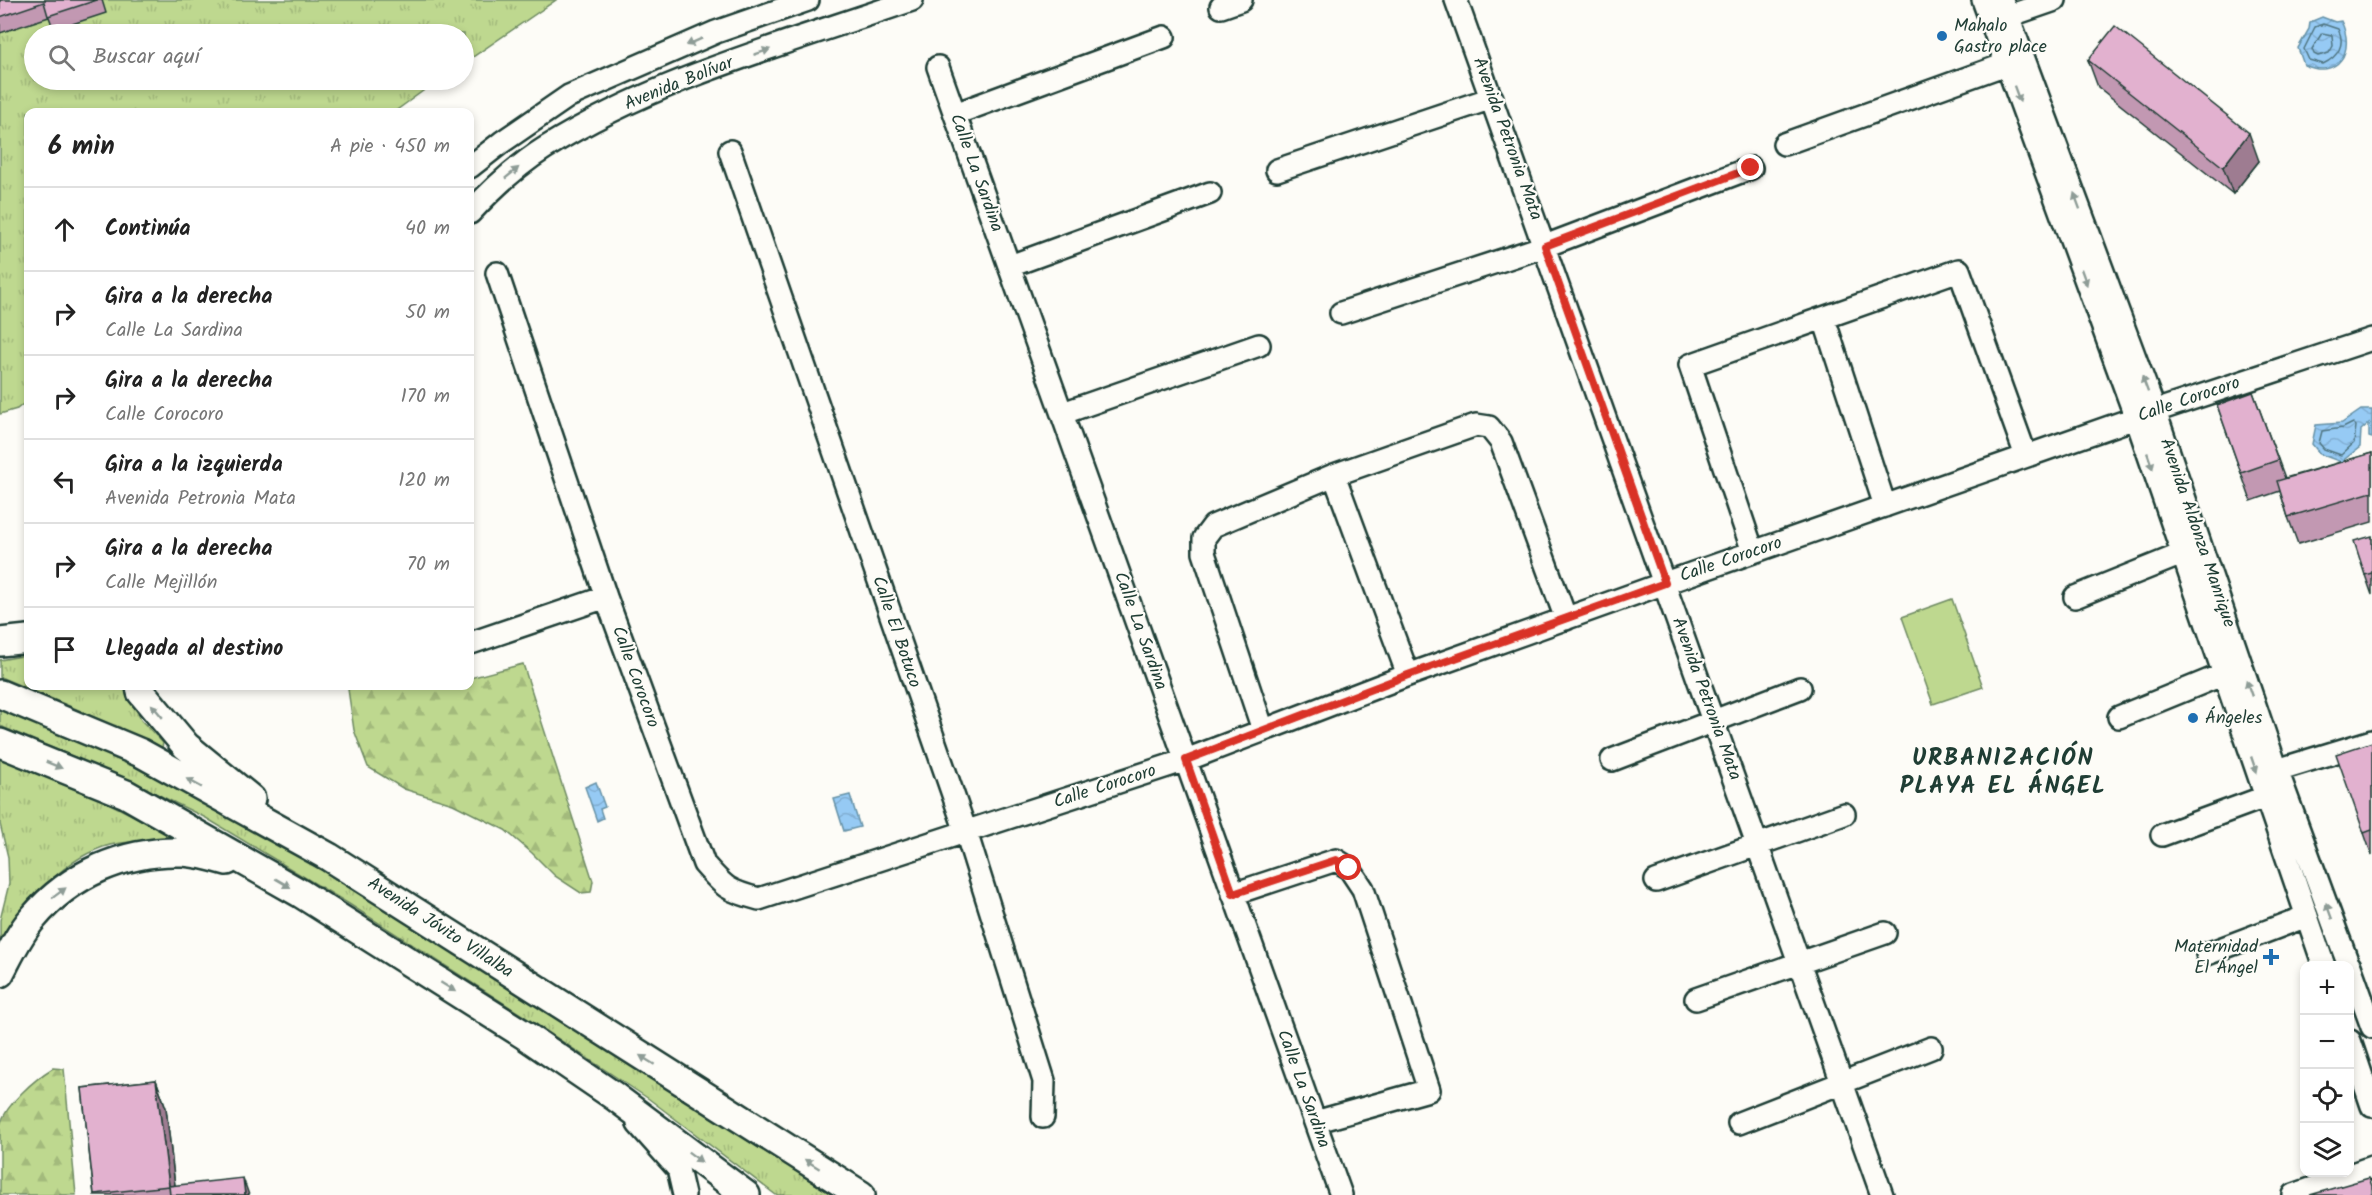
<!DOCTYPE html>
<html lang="es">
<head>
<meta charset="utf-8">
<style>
	:root { --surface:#fff; --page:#f2f2f2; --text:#222; --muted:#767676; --line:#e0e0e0 }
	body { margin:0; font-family:Kalam,sans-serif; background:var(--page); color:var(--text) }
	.controls { position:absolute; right:18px; bottom:18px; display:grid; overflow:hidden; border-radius:12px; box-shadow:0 3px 9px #0003 }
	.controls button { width:54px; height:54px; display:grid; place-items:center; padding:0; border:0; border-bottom:2px solid var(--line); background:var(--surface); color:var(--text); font:30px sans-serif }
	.stop { position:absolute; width:18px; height:18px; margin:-14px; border:4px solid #d93025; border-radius:50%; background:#fff }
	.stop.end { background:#d93025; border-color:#fff; box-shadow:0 2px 6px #0008 }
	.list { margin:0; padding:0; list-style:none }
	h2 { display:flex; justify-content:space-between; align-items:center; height:78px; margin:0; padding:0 24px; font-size:26px }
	h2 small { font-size:20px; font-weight:400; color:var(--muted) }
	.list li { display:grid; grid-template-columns:39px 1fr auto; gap:18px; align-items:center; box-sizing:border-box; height:84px; padding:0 24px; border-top:2px solid var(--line) }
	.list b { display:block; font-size:22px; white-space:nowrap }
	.list p { margin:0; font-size:20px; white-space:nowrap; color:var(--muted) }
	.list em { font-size:20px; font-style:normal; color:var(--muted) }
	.icon { flex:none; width:33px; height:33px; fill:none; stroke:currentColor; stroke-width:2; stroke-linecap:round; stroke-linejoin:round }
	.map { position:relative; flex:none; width:2372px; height:1195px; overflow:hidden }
	.search { position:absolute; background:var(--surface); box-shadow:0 3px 9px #0003; left:24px; top:24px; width:450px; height:66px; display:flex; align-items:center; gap:15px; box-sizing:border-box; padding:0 21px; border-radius:33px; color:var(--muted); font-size:22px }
	.panel { position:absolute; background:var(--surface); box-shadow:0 3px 9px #0003; left:24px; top:108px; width:450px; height:582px; border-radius:12px }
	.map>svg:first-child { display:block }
	.grass { fill:url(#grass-tufts); stroke:#6e8a62; stroke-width:1.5 }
	.forest { fill:url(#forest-firs); stroke:#6e8a62; stroke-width:1.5 }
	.pitch { fill:#bed88f; stroke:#6e8a62; stroke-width:1.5 }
	.water { fill:url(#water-waves); stroke:#6692a7; stroke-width:1.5 }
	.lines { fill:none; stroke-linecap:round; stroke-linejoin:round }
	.shore { stroke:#4f7581; stroke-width:1.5 }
	.minor-casing { stroke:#1f3d34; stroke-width:26 }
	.major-casing { stroke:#1f3d34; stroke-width:32 }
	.minor { stroke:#fdfcf7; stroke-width:21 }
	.major { stroke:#fdfcf7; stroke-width:27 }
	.wall { fill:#c298b2; stroke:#1f3d34; stroke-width:1.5 }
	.shaded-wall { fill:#9e7c91; stroke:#1f3d34; stroke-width:1.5 }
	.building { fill:#e2b1cf; stroke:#1f3d34; stroke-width:1.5 }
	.oneway { fill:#8e9c96 }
	.route { stroke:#d93025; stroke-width:8 }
	.poi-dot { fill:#1f6fb2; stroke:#fdfcf7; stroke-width:2 }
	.labels { text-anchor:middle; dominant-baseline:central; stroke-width:4.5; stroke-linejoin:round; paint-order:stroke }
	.poi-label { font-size:18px; fill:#1f3d34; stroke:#fdfcf7; text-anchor:start }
	.street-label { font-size:18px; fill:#1f3d34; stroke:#fdfcf7 }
	.district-label { font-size:24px; font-weight:bold; letter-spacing:1.5px; fill:#1f3d34; stroke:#fdfcf7 }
</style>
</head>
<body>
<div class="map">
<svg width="2372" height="1195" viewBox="0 0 2372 1195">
	<defs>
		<pattern id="grass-tufts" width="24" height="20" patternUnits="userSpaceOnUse" patternTransform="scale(1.5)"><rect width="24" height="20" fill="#bed88f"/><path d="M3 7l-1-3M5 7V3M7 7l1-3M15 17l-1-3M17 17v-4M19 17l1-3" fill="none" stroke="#a3ba7c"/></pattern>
		<pattern id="forest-firs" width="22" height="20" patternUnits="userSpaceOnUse" patternTransform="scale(1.5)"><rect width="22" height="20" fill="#bed88f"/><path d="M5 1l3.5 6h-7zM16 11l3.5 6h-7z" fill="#a3ba7c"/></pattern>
		<pattern id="water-waves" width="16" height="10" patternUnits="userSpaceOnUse" patternTransform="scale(1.5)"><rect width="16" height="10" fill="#96caf4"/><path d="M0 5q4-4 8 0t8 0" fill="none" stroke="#81aed2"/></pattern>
	</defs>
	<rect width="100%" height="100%" fill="#fdfcf7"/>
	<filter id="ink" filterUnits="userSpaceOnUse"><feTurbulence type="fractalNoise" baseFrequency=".0167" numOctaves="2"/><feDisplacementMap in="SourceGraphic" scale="12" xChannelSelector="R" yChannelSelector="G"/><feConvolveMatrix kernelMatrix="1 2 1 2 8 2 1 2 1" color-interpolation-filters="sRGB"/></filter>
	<g filter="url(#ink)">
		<path class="grass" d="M0 0H556L464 63V34H34V80H438L394 112H28V400L17 409 0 414Z
			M28 655V686H125L141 720 163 743 162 748 157 749 81 711 0 677V660Z
			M0 707 136 763 212 805 341 881 833 1195H776L649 1099 524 1016 349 904 206 818 122 777 0 726Z
			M0 757 75 786 185 842C159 842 128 839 103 847 57 863 27 905 0 943V920L9 884 8 857 0 824Z"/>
		<path class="forest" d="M523 664 593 881 591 892 581 893 555 876 532 853 505 830 453 804 404 789 368 767 354 730 348 689 362 686H470V678Z
			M53 1068 64 1069 76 1195H0C0 1179 0 1139 0 1125 6 1104 35 1079 53 1068Z"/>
		<path class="pitch" d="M1952 599 1983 687 1933 704 1902 617Z"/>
		<path class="water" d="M2322 17 2335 22 2341 21C2356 51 2338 80 2304 65L2298 48 2309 29 2310 22Z
			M2361 410H2372V438L2369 437V423L2361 430 2360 447 2341 462 2320 454 2312 444 2316 425 2342 423Z
			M596 782 605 807 600 809 603 818 597 821 585 787Z
			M850 795 860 827 844 831 834 799Z"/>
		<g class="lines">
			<path class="shore" d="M2323 24 2338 29C2346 44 2338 57 2323 64L2309 60 2304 49 2315 27Z
				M2322 33 2332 35 2333 46 2329 53 2318 56 2314 54 2312 49Z
				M2353 423 2356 426 2354 443 2341 455 2324 449 2319 443 2322 431 2343 428Z"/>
			<g class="minor-casing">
				<path id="minor" d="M1456 0 1882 1195
					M1983 0 2136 418 2324 966
					M2002 0 2155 411 2277 770 2349 966
					M1221 7 1241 0
					M1994 21 2055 0
					M938 67 1341 1195
					M955 114 1164 37
					M1784 144 2020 59
					M730 151 966 832 1044 1081 1043 1117
					M470 167 502 142 569 96 716 32 808 0
					M1277 170 1492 98
					M470 213C492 189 518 165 545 148 657 78 788 43 912 0
					M1010 266 1210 193
					M497 273 606 597 704 864C725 888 728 891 759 899L1186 760 1408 675 1665 583 2155 411 2372 339
					M1341 313 1545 246 1751 168
					M1824 319 1885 506
					M1063 413 1259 345
					M1334 475 1408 675
					M1753 552 1690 365 1959 270 2026 456
					M2075 597 2182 554
					M471 643 606 597
					M2119 717 2224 674
					M1263 730 1204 553V538L1213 526 1334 475 1476 425 1489 427 1501 442 1566 619
					M1612 760 1800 688
					M2277 770 2372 741
					M2162 835 2265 797
					M1656 881 1844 814
					M1233 894 1336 860 1349 868 1363 889 1429 1090 1315 1122
					M2207 954 2307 916
					M2350 966 2372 1027
					M1696 999 1885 933
					M2350 1041 2372 1106
					M1739 1123 1931 1048
					M638 1124 678 1169 684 1195
					M2294 1195 2372 1167"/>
			</g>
			<g class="major-casing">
				<path id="major" d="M0 642 28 639
					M140 686 141 692 186 746 251 799
					M0 694 141 753 329 857 861 1195
					M0 743 126 794 300 893 526 1036 614 1096 746 1195
					M0 973C10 954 19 934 33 918 70 874 125 850 183 852 198 853 213 857 227 861"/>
			</g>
			<use href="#minor" class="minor"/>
			<use href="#major" class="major"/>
		</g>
		<path class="wall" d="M0 0H102L106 13 54 30 49 17 0 33Z
			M2088 60 2259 161 2233 194 2098 87Z
			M2253 392 2285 478 2372 453V522L2298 544 2288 517 2280 491 2251 501 2217 405Z
			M2372 536V595L2365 575Z
			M2372 742V856L2364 833Z
			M156 1080 166 1108 175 1186 249 1195H94L82 1088Z"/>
		<path class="shaded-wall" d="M2249 133 2259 161 2233 194 2223 167Z
			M156 1080 166 1108 176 1195 169 1186Z
			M243 1178 249 1195H245Z"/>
		<path class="building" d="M0 0H97L48 16 44 2 0 17Z
			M2115 26 2249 133 2223 167 2088 60Z
			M2253 392 2278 460 2241 473 2217 405Z
			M2372 453V492L2288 517 2277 481Z
			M2372 536V573L2365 575 2354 541Z
			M2372 742V830L2364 833 2336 754Z
			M156 1080 169 1186 94 1194 82 1088Z
			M243 1178 245 1195H170L169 1186Z
			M2369 1178 2372 1186V1195H2310Z"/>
		<defs><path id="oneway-solid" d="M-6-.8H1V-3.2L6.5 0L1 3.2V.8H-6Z" transform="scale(1.5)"/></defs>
		<g class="oneway">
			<use href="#oneway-solid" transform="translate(694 42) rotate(156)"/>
			<use href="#oneway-solid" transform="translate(762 52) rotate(-19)"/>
			<use href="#oneway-solid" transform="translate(2017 94) rotate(70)"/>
			<use href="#oneway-solid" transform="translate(512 173) rotate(-39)"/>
			<use href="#oneway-solid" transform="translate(2077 201) rotate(-110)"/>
			<use href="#oneway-solid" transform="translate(2084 277) rotate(70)"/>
			<use href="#oneway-solid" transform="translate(2145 384) rotate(-110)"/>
			<use href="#oneway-solid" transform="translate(2150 461) rotate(71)"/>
			<use href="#oneway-solid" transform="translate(2249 688) rotate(-109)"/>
			<use href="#oneway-solid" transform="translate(157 711) rotate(-130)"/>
			<use href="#oneway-solid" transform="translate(54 765) rotate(22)"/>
			<use href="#oneway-solid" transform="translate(2254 765) rotate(71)"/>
			<use href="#oneway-solid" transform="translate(194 783) rotate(-151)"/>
			<use href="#oneway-solid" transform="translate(283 883) rotate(30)"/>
			<use href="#oneway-solid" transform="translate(59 893) rotate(-37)"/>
			<use href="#oneway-solid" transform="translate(2329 911) rotate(-110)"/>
			<use href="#oneway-solid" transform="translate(448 987) rotate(32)"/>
			<use href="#oneway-solid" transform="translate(647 1060) rotate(-148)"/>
			<use href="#oneway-solid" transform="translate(695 1157) rotate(37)"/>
			<use href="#oneway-solid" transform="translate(812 1164) rotate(-148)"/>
		</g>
	</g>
	<g class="lines" filter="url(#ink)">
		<path class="route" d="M1349 868 1336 860 1233 894 1186 760 1408 675 1665 583 1545 246 1751 168"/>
	</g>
	<g class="poi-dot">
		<circle cx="1942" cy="36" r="6"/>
		<circle cx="2193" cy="718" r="6"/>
		<path d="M2268 948h6v6h6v6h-6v6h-6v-6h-6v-6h6z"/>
	</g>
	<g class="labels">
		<g class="poi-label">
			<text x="1954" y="26">Mahalo<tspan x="1954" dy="21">Gastro place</tspan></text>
			<text x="2205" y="718">Ángeles</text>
			<text x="2258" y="947" text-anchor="end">Maternidad<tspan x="2258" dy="21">El Ángel</tspan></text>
		</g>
		<g class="street-label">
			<text transform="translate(679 84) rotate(-22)">Avenida Bolívar</text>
			<text transform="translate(1507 139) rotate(70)">Avenida Petronia Mata</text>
			<text transform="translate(976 173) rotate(70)">Calle La Sardina</text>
			<text transform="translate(2189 400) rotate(-19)">Calle Corocoro</text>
			<text transform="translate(2197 533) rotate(71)">Avenida Aldonza Manrique</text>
			<text transform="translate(1731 560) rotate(-19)">Calle Corocoro</text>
			<text transform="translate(1140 631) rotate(70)">Calle La Sardina</text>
			<text transform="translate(896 632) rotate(71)">Calle El Botuco</text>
			<text transform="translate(635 677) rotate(70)">Calle Corocoro</text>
			<text transform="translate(1706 699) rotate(70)">Avenida Petronia Mata</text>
			<text transform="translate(1105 787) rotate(-18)">Calle Corocoro</text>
			<text transform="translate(440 928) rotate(33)">Avenida Jóvito Villalba</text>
			<text transform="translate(1303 1089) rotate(70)">Calle La Sardina</text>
		</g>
		<g class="district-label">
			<text x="2003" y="758">URBANIZACIÓN<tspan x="2003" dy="28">PLAYA EL ÁNGEL</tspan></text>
		</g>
	</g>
</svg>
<div class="controls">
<button>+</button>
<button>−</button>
<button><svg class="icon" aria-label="locate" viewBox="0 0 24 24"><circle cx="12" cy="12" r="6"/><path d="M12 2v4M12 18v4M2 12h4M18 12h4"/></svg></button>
<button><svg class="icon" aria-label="layers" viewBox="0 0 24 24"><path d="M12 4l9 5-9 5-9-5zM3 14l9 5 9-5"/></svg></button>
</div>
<div class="stop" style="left:1349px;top:868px"></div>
<div class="stop end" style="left:1751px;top:168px"></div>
<div class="search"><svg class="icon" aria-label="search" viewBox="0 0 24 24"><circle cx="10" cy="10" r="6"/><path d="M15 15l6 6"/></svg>Buscar aquí</div>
<section class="panel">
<h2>6 min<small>A pie · 450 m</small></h2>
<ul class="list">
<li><svg class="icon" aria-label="ahead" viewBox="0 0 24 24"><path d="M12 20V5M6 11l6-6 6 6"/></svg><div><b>Continúa</b></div><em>40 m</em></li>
<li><svg class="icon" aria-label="right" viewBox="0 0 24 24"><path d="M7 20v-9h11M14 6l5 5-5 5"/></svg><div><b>Gira a la derecha</b><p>Calle La Sardina</p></div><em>50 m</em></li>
<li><svg class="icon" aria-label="right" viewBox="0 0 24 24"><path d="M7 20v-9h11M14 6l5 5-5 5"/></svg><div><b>Gira a la derecha</b><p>Calle Corocoro</p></div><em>170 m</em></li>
<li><svg class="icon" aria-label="left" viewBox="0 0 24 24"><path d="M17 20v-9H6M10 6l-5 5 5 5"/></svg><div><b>Gira a la izquierda</b><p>Avenida Petronia Mata</p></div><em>120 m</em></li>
<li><svg class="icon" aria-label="right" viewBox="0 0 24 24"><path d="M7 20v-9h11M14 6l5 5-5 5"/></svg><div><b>Gira a la derecha</b><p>Calle Mejillón</p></div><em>70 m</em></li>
<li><svg class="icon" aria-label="arrive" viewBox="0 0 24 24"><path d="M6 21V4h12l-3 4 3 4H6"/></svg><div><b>Llegada al destino</b></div></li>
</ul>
</section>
</div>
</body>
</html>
